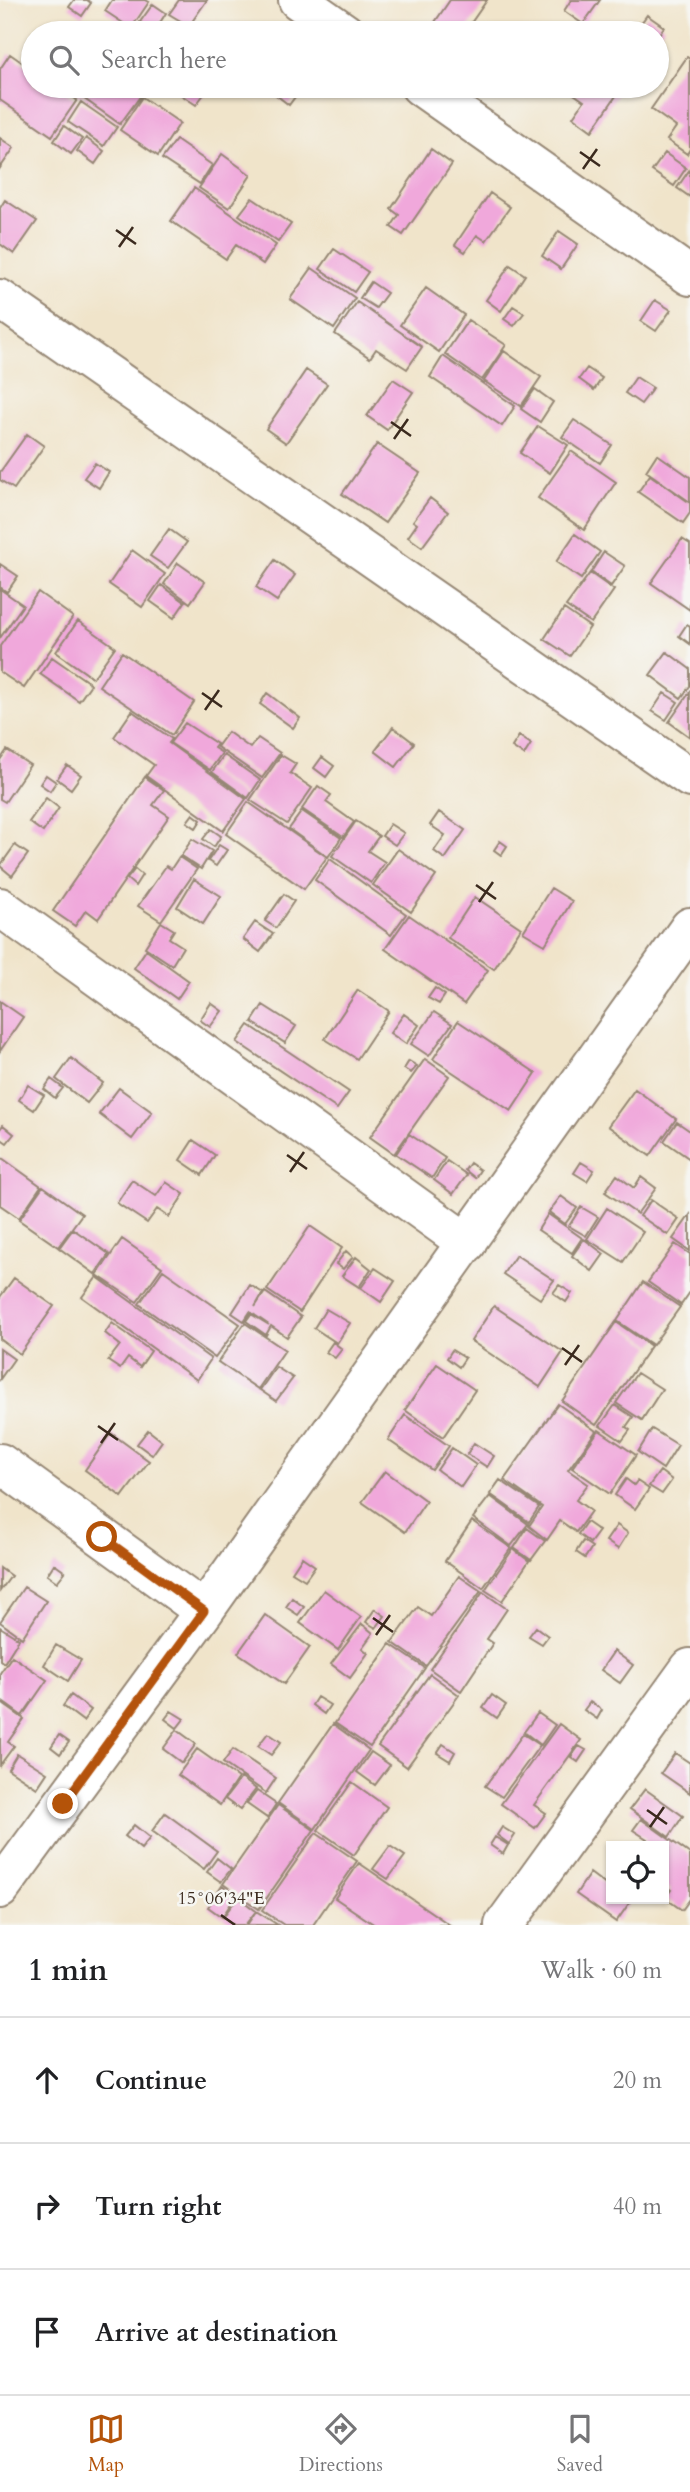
<!DOCTYPE html>
<html lang="en">
<head>
<meta charset="utf-8">
<style>
	:root { --surface:#fff; --page:#f2f2f2; --text:#202124; --muted:#757577; --line:#e0e0e0; --accent:#b45309 }
	body { margin:0; font-family:Cardo,serif; background:var(--page); color:var(--text) }
	.controls { position:absolute; right:21px; bottom:21px; display:grid; overflow:hidden; border-radius:0px; box-shadow:0 2px 5px #0004 }
	.controls button { width:63px; height:63px; display:grid; place-items:center; padding:0; border:0; border-bottom:2px solid var(--line); background:var(--surface); color:var(--text); font:35px sans-serif }
	.stop { position:absolute; width:21px; height:21px; margin:-16px; border:5px solid #b45309; border-radius:50%; background:#fff }
	.stop.end { background:#b45309; border-color:#fff; box-shadow:0 2px 7px #0008 }
	.list { margin:0; padding:0; list-style:none }
	h2 { display:flex; justify-content:space-between; align-items:center; height:91px; margin:0; padding:0 28px; font-size:30px }
	h2 small { font-size:23px; font-weight:400; color:var(--muted) }
	.list li { display:grid; grid-template-columns:46px 1fr auto; gap:21px; align-items:center; box-sizing:border-box; height:126px; padding:0 28px; border-top:2px solid var(--line) }
	.list b { display:block; font-size:26px; white-space:nowrap }
	.list em { font-size:23px; font-style:normal; color:var(--muted) }
	.icon { flex:none; width:38px; height:38px; fill:none; stroke:currentColor; stroke-width:2; stroke-linecap:round; stroke-linejoin:round }
	.map { position:relative; flex:none; width:690px; height:1925px; overflow:hidden }
	.search { position:absolute; background:var(--surface); box-shadow:0 2px 5px #0004; left:21px; right:21px; top:21px; height:77px; display:flex; align-items:center; gap:18px; box-sizing:border-box; padding:0 24px; border-radius:38px; color:var(--muted); font-size:26px }
	.sheet { height:469px; background:var(--surface) }
	nav { display:flex; justify-content:space-around; align-items:center; box-sizing:border-box; height:98px; border-top:2px solid var(--line); background:var(--surface); font-size:19px; color:var(--muted) }
	nav a { display:grid; justify-items:center; gap:4px }
	nav .on { color:var(--accent) }
	.map>svg:first-child { display:block }
	.building { fill:#f0a8db }
	.lines { fill:none; stroke-linecap:round; stroke-linejoin:round }
	.street-casing { stroke:#968774; stroke-width:42 }
	.street { stroke:#fff; stroke-width:38 }
	.route { stroke:#b45309; stroke-width:9 }
	.ticks { fill:none; stroke:#3b2a1e; stroke-width:2.5 }
	.ticks-label { font-size:18px; text-anchor:middle; fill:#3b2a1e; stroke:#f6f6f2; stroke-width:5; stroke-linejoin:round; paint-order:stroke }
</style>
</head>
<body>
<div class="map">
<svg width="690" height="1925" viewBox="0 0 690 1925">
	<rect width="100%" height="100%" fill="#f6f6f2"/>
	<filter id="ink" filterUnits="userSpaceOnUse"><feTurbulence type="fractalNoise" baseFrequency=".0143" numOctaves="2"/><feDisplacementMap in="SourceGraphic" scale="14" xChannelSelector="R" yChannelSelector="G"/><feConvolveMatrix kernelMatrix="1 2 1 2 8 2 1 2 1" color-interpolation-filters="sRGB"/></filter>
	<filter id="wash" filterUnits="userSpaceOnUse"><feTurbulence type="fractalNoise" baseFrequency=".00686" numOctaves="4" result="noise"/><feDisplacementMap in="SourceGraphic" scale="28" xChannelSelector="R" yChannelSelector="G"/><feGaussianBlur stdDeviation="1.57" result="paint"/><feColorMatrix in="noise" values="0 0 0 0 0 0 0 0 0 0 0 0 0 0 0 0 0 1.4 0 .05"/><feComposite in="paint" operator="in"/></filter>
	<g filter="url(#wash)">
		<rect width="100%" height="100%" fill="#f0e4ca"/>
		<g id="blocks">
			<path class="building" d="M74 0H87L91 3 82 16 69 7Z
				M112 0H145L149 2 128 33H116L123 23 105 11Z
				M179 0H207L189 26 169 14Z
				M450 0H487L464 33H452L435 22Z
				M571 0H600L583 24 564 11Z
				M153 4 166 13 154 32 140 22Z
				M647 15 664 27 657 37V33H634Z
				M135 25 148 33H129Z
				M10 54 33 70V86H56L77 100 52 136 0 100V69Z
				M687 57 690 59V149L687 154 667 140 676 127 651 109Z
				M65 86H88L81 97Z
				M92 86H136L144 91 120 124 83 98Z
				M186 86H210L196 105 180 94Z
				M275 86H303L289 105 271 91Z
				M575 86H614L620 90 592 131 573 117 584 101 571 92Z
				M142 97 180 123 158 156 120 130Z
				M81 102 117 127 104 146 68 122Z
				M64 126 82 139 71 154 54 141Z
				M0 138 14 148 0 168Z
				M86 138 104 151 95 164 77 151Z
				M176 140 212 165 200 184 162 159Z
				M431 149 452 164 403 235 391 227 399 215 391 209Z
				M665 153 686 168 674 186 652 171Z
				M222 154 251 175 229 208 199 188Z
				M690 169V197L677 188Z
				M194 188 276 245 263 264 236 245 226 259 171 221Z
				M490 193 510 207 486 241 477 235 465 252 455 245Z
				M252 198 291 224 278 242 239 215Z
				M5 200 37 221 14 254 0 244V208Z
				M559 231 578 244 561 269 542 256Z
				M334 249 368 272 354 292 320 269Z
				M510 265 525 275 501 311 486 300Z
				M312 268 355 298 334 329 290 299Z
				M371 282 387 293 376 308 360 298Z
				M426 288 464 315 439 352 400 325Z
				M655 300 671 310 656 331 641 321Z
				M357 302 422 347 407 369 376 349 370 358 335 334Z
				M513 306 524 313 514 326 504 319Z
				M468 320 506 345 482 380 445 354Z
				M504 351 541 377 521 406 484 381Z
				M443 356 515 406 502 426 430 377Z
				M587 368 602 378 594 390 579 379Z
				M306 370 327 384 286 443 266 429Z
				M636 377 653 388 641 404 625 393Z
				M393 379 413 392 387 430 367 416Z
				M535 389 553 402 540 422 521 409Z
				M574 420 612 445 600 463 562 437Z
				M538 426 568 445 550 473 520 453Z
				M27 434 44 446 14 489 0 480V472Z
				M377 444 420 473 385 523 342 494Z
				M571 451 616 482 584 530 538 498Z
				M657 454 690 477V502L646 471Z
				M95 463 109 472 99 488 84 478Z
				M650 475 690 503V513L683 523 638 492Z
				M430 498 448 512 422 547 408 537 417 524 413 521Z
				M169 529 187 542 168 568 150 556Z
				M575 534 600 552 581 579 556 562Z
				M682 539 690 544V610L651 583Z
				M132 550 165 574 142 607 109 584Z
				M604 552 625 566 611 586 591 572Z
				M275 560 295 575 277 601 256 587Z
				M178 563 205 582 190 603 164 584Z
				M0 564 18 576 7 592 0 587Z
				M590 573 614 590 591 623 566 606Z
				M161 585 185 602 174 618 150 601Z
				M0 589 23 605 0 638Z
				M38 592 73 617 24 688 0 672V646Z
				M564 609 590 627 570 656 544 639Z
				M78 621 115 647 93 678 56 652Z
				M687 624 690 626V644L679 636Z
				M122 652 194 702 172 735 99 686Z
				M667 652 690 669V686L681 698 650 675Z
				M52 657 91 684 79 701 40 674Z
				M690 692V737L669 722Z
				M267 693 300 718 293 728 260 704Z
				M664 693 678 702 666 720 652 711Z
				M132 711 172 739 169 743 246 799 223 831 146 776 154 765 114 737Z
				M185 723 217 744 214 748 222 753 210 770 170 743Z
				M393 727 414 743 396 767 375 751Z
				M228 732 250 748 258 738 280 753 262 778 217 747Z
				M519 736 531 744 524 755 512 747Z
				M7 750 30 765 5 802 0 799V760Z
				M224 755 260 780 248 798 212 772Z
				M281 755 296 764 290 773 312 788 287 824 250 800Z
				M322 757 334 766 326 777 314 768Z
				M67 765 81 775 71 789 57 779Z
				M46 775 56 782 50 791 40 784Z
				M145 777 164 790 153 805 169 816 98 919 86 910 75 926 53 911Z
				M318 786 331 795 326 802 354 822 343 837 302 809Z
				M46 798 59 808 43 832 29 822Z
				M248 802 327 857 304 889 226 834Z
				M302 811 341 838 328 857 289 829Z
				M439 812 465 830 445 859 434 851 445 835 430 825Z
				M193 814 201 820 196 828 187 822Z
				M356 821 379 836 368 851 385 862 371 883 332 856Z
				M390 824 404 833 395 845 382 836Z
				M211 829 221 836 214 847 203 839Z
				M192 839 212 851 201 869 181 856Z
				M500 841 507 846 501 855 494 850Z
				M15 845 28 854 12 876 0 866Z
				M219 845 227 850 216 866 208 861Z
				M398 849 436 876 411 912 373 885Z
				M179 857 197 869 161 921 138 906 166 866 171 869Z
				M330 859 406 914 391 935 315 880Z
				M135 869 142 875 135 886 127 879Z
				M194 879 221 896 203 924 177 907Z
				M551 888 572 901 545 945 523 932Z
				M284 894 294 901 276 928 265 921Z
				M475 897 521 928 494 969 448 938Z
				M409 915 488 970 464 1004 385 949Z
				M161 922 174 930 169 938 183 947 172 965 145 947Z
				M255 922 273 934 260 952 243 939Z
				M146 950 189 981 177 999 134 968Z
				M435 988 445 995 439 1004 428 998Z
				M358 990 389 1011 357 1059 325 1039Z
				M0 1001 23 1017 0 1051Z
				M211 1003 222 1011 210 1027 200 1020Z
				M263 1005 296 1026 285 1043 252 1022Z
				M434 1012 452 1024 429 1056 411 1044Z
				M404 1014 419 1025 406 1044 390 1033Z
				M458 1021 536 1073 511 1111 433 1059Z
				M249 1025 349 1092 337 1109 237 1042Z
				M71 1058 103 1083 87 1103 56 1079Z
				M425 1059 449 1076 394 1154 370 1137Z
				M409 1061 417 1066 411 1073 404 1069Z
				M51 1079 63 1088 55 1098 44 1089Z
				M28 1085 44 1095 34 1110 19 1100Z
				M119 1088 152 1112 132 1139 99 1114Z
				M635 1089 676 1119 650 1156 608 1126Z
				M677 1122 690 1131V1159L664 1141Z
				M3 1125 14 1134 7 1143 0 1138V1129Z
				M409 1134 445 1158 432 1178 396 1154Z
				M193 1140 215 1155 202 1175 180 1160Z
				M2 1158 41 1186 19 1218 0 1205V1161Z
				M447 1161 467 1175 453 1194 434 1180Z
				M581 1162 594 1170 587 1181 574 1173Z
				M470 1163 480 1170 475 1178 465 1170Z
				M617 1175 634 1188 641 1177 656 1188 637 1214 605 1192Z
				M132 1180 156 1196 166 1182 184 1194 169 1217 157 1209 147 1223 117 1203Z
				M43 1186 82 1214 58 1247 19 1220Z
				M561 1196 577 1208 565 1224 549 1212Z
				M651 1200 679 1219 668 1235 640 1216Z
				M581 1207 598 1217 586 1236 569 1226Z
				M607 1208 643 1232 623 1262 587 1239Z
				M548 1214 582 1238 572 1253 538 1230Z
				M690 1215V1251L673 1239Z
				M310 1226 342 1248 300 1312 267 1290Z
				M73 1229 109 1254 95 1274 59 1248Z
				M122 1239 162 1267 137 1302 97 1275Z
				M584 1239 604 1254 592 1271 572 1256Z
				M675 1244 690 1254V1292L681 1305 648 1282Z
				M346 1251 353 1257 343 1269 336 1264Z
				M516 1255 554 1280 540 1299 503 1274Z
				M356 1257 371 1269 359 1287 342 1276Z
				M375 1268 395 1281 381 1302 361 1288Z
				M163 1270 240 1324 215 1358 139 1304Z
				M97 1277 211 1359 197 1380 82 1297Z
				M14 1278 54 1306 20 1354 0 1339V1297Z
				M643 1282 680 1307 653 1345 617 1321Z
				M250 1285 263 1293 255 1307 265 1292 301 1317 287 1337 271 1326 266 1335 246 1321 251 1314 269 1325 250 1312 244 1321 232 1313Z
				M559 1285 572 1293 566 1302 553 1293Z
				M494 1306 563 1352 540 1387 471 1341Z
				M326 1309 350 1323 337 1343 314 1328Z
				M616 1322 651 1346 596 1425 562 1401Z
				M112 1323 151 1351 140 1367 128 1358 120 1369 108 1361 120 1345 105 1333Z
				M245 1323 285 1350 258 1389 218 1362Z
				M333 1342 342 1349 335 1358 326 1352Z
				M0 1349 14 1359 0 1379Z
				M452 1350 465 1358 459 1367 447 1358Z
				M437 1364 475 1390 443 1437 405 1410Z
				M276 1367 293 1378 276 1401 260 1390Z
				M637 1373 662 1389 642 1420 616 1403Z
				M558 1404 596 1431 568 1470 588 1484 576 1500 591 1511 576 1532 560 1521 547 1540 529 1526 542 1507 504 1480Z
				M615 1405 633 1417 626 1427 630 1430 622 1441 600 1426Z
				M405 1415 449 1446 432 1470 388 1440Z
				M652 1429 678 1445 663 1469 638 1452Z
				M148 1430 162 1441 152 1455 137 1444Z
				M599 1430 636 1455 610 1494 572 1468Z
				M111 1433 149 1461 122 1497 85 1470Z
				M474 1443 494 1456 487 1467 467 1454Z
				M452 1448 476 1465 461 1487 437 1470Z
				M385 1471 426 1501 405 1532 362 1502Z
				M660 1471 672 1480 662 1494 649 1486Z
				M626 1479 634 1485 637 1481 649 1489 635 1509 615 1495Z
				M500 1480 539 1507 529 1522 490 1494Z
				M490 1496 528 1524 511 1546 473 1518Z
				M472 1521 511 1548 483 1588 445 1561Z
				M586 1522 599 1531 590 1543 578 1534Z
				M617 1525 628 1533 618 1549 606 1541Z
				M527 1528 545 1541 531 1560 514 1548Z
				M583 1541 592 1547 585 1558 576 1552Z
				M513 1549 529 1561 502 1601 485 1590Z
				M302 1557 315 1566 305 1580 292 1572Z
				M54 1564 65 1572 57 1582 47 1575Z
				M0 1568 11 1576 0 1591Z
				M459 1576 481 1591 426 1666 392 1642 418 1607 431 1616Z
				M24 1587 46 1601 22 1638 0 1622Z
				M324 1590 361 1617 338 1650 300 1623Z
				M483 1592 507 1609 487 1639 493 1643 461 1691 430 1669Z
				M292 1598 304 1607 298 1615 286 1607Z
				M375 1609 385 1616 376 1628 366 1622Z
				M265 1615 310 1647 284 1684 238 1653Z
				M362 1624 373 1633 362 1648 368 1653 350 1678 331 1664Z
				M0 1627 19 1639 4 1663 0 1660Z
				M536 1627 548 1636 542 1644 529 1636Z
				M390 1644 425 1668 370 1747 335 1723Z
				M56 1645 81 1660 68 1681 44 1665Z
				M614 1651 633 1665 620 1683 601 1670Z
				M12 1656 47 1680 22 1716 0 1700V1673Z
				M430 1674 459 1695 407 1767 378 1746Z
				M71 1695 91 1710 83 1721 63 1706Z
				M492 1695 506 1705 497 1718 483 1708Z
				M317 1697 330 1705 324 1714 312 1705Z
				M0 1702 24 1719 8 1742 14 1746 0 1765Z
				M590 1702 602 1710 597 1719 584 1710Z
				M171 1711 184 1719 177 1728 165 1719Z
				M538 1713 555 1725 541 1745 524 1732Z
				M333 1724 369 1750 315 1829 278 1803Z
				M559 1724 581 1740 534 1805 546 1813 535 1828 501 1804Z
				M177 1730 196 1744 182 1763 163 1749Z
				M268 1733 281 1742 271 1755 258 1746Z
				M523 1734 540 1745 502 1797 485 1786Z
				M59 1735 69 1742 60 1754 51 1747Z
				M443 1744 455 1752 450 1761 437 1753Z
				M579 1746 586 1750 578 1762 571 1757Z
				M197 1749 238 1778 220 1805 178 1775Z
				M233 1749 276 1778 266 1793 223 1763Z
				M371 1752 390 1765 375 1785 357 1772Z
				M675 1753 690 1763V1793L661 1773Z
				M17 1754 47 1773 37 1788 8 1769Z
				M241 1778 256 1789 240 1810 225 1799Z
				M352 1782 387 1807 354 1855 318 1830Z
				M645 1789 683 1816 669 1837 630 1809Z
				M257 1791 276 1804 267 1818 247 1804Z
				M278 1805 314 1830 259 1909 223 1884Z
				M165 1813 217 1851 204 1869 152 1831Z
				M641 1819 690 1854V1899L682 1910 665 1898 671 1890 664 1885V1846H642L647 1839 633 1830Z
				M134 1825 150 1838 141 1849 125 1836Z
				M502 1827 515 1835 509 1844 497 1835Z
				M316 1833 357 1861 313 1925H284L262 1910Z
				M495 1837 508 1845 503 1854 490 1845Z
				M390 1846 405 1856 388 1879 373 1869Z
				M217 1858 231 1869 221 1882 207 1872Z
				M359 1863 450 1925H375L335 1898Z
				M590 1873 606 1885 611 1877V1899H625L630 1902 616 1922 576 1894Z
				M222 1886 236 1896 222 1917 208 1907Z
				M238 1897 256 1911 245 1925H234L223 1917Z
				M256 1911 278 1925H247Z"/>
		</g>
	</g>
	<g filter="url(#ink)">
		<use href="#blocks" fill-opacity="0" stroke="#968774" stroke-width="2"/>
		<g class="lines">
			<g class="street-casing">
				<path id="street" d="M298 0 345 33
					M420 86 690 276
					M0 299 690 778
					M0 907 467 1243
					M0 1463 204 1611
					M0 1889 204 1611 690 927
					M504 1925 690 1668"/>
			</g>
			<use href="#street" class="street"/>
		</g>
	</g>
	<g class="lines" filter="url(#ink)">
		<path class="route" d="M63 1804 204 1611 102 1537"/>
	</g>
	<path class="ticks" d="M580 152 600 166M583 169 597 149M116 230 136 244M119 247 133 227M391 422 411 436M394 439 408 419M202 693 222 707M205 710 219 690M476 885 496 899M479 902 493 882M287 1155 307 1169M290 1172 304 1152M562 1348 582 1362M565 1365 579 1345M98 1426 118 1440M101 1443 115 1423M373 1618 393 1632M376 1635 390 1615M647 1810 667 1824M650 1827 664 1807M221 1915 235 1925"/>
	<g class="ticks-label">
		<text x="221" y="1904">15°06'34"E</text>
	</g>
</svg>
<div class="controls">
<button><svg class="icon" aria-label="locate" viewBox="0 0 24 24"><circle cx="12" cy="12" r="6"/><path d="M12 2v4M12 18v4M2 12h4M18 12h4"/></svg></button>
</div>
<div class="stop" style="left:102px;top:1537px"></div>
<div class="stop end" style="left:63px;top:1804px"></div>
<div class="search"><svg class="icon" aria-label="search" viewBox="0 0 24 24"><circle cx="10" cy="10" r="6"/><path d="M15 15l6 6"/></svg>Search here</div>
</div>
<section class="sheet">
<h2>1 min<small>Walk · 60 m</small></h2>
<ul class="list">
<li><svg class="icon" aria-label="ahead" viewBox="0 0 24 24"><path d="M12 20V5M6 11l6-6 6 6"/></svg><div><b>Continue</b></div><em>20 m</em></li>
<li><svg class="icon" aria-label="right" viewBox="0 0 24 24"><path d="M7 20v-9h11M14 6l5 5-5 5"/></svg><div><b>Turn right</b></div><em>40 m</em></li>
<li><svg class="icon" aria-label="arrive" viewBox="0 0 24 24"><path d="M6 21V4h12l-3 4 3 4H6"/></svg><div><b>Arrive at destination</b></div></li>
</ul>
</section>
<nav>
<a class="on"><svg class="icon" aria-label="map" viewBox="0 0 24 24"><path d="M3 6l6-2 6 2 6-2v14l-6 2-6-2-6 2zM9 4v14M15 6v14"/></svg>Map</a>
<a><svg class="icon" aria-label="directions" viewBox="0 0 24 24"><path d="M12 3l9 9-9 9-9-9zM9 14v-3h6M13 9l2 2-2 2"/></svg>Directions</a>
<a><svg class="icon" aria-label="saved" viewBox="0 0 24 24"><path d="M7 4h10v16l-5-4-5 4z"/></svg>Saved</a>
</nav>
</body>
</html>
